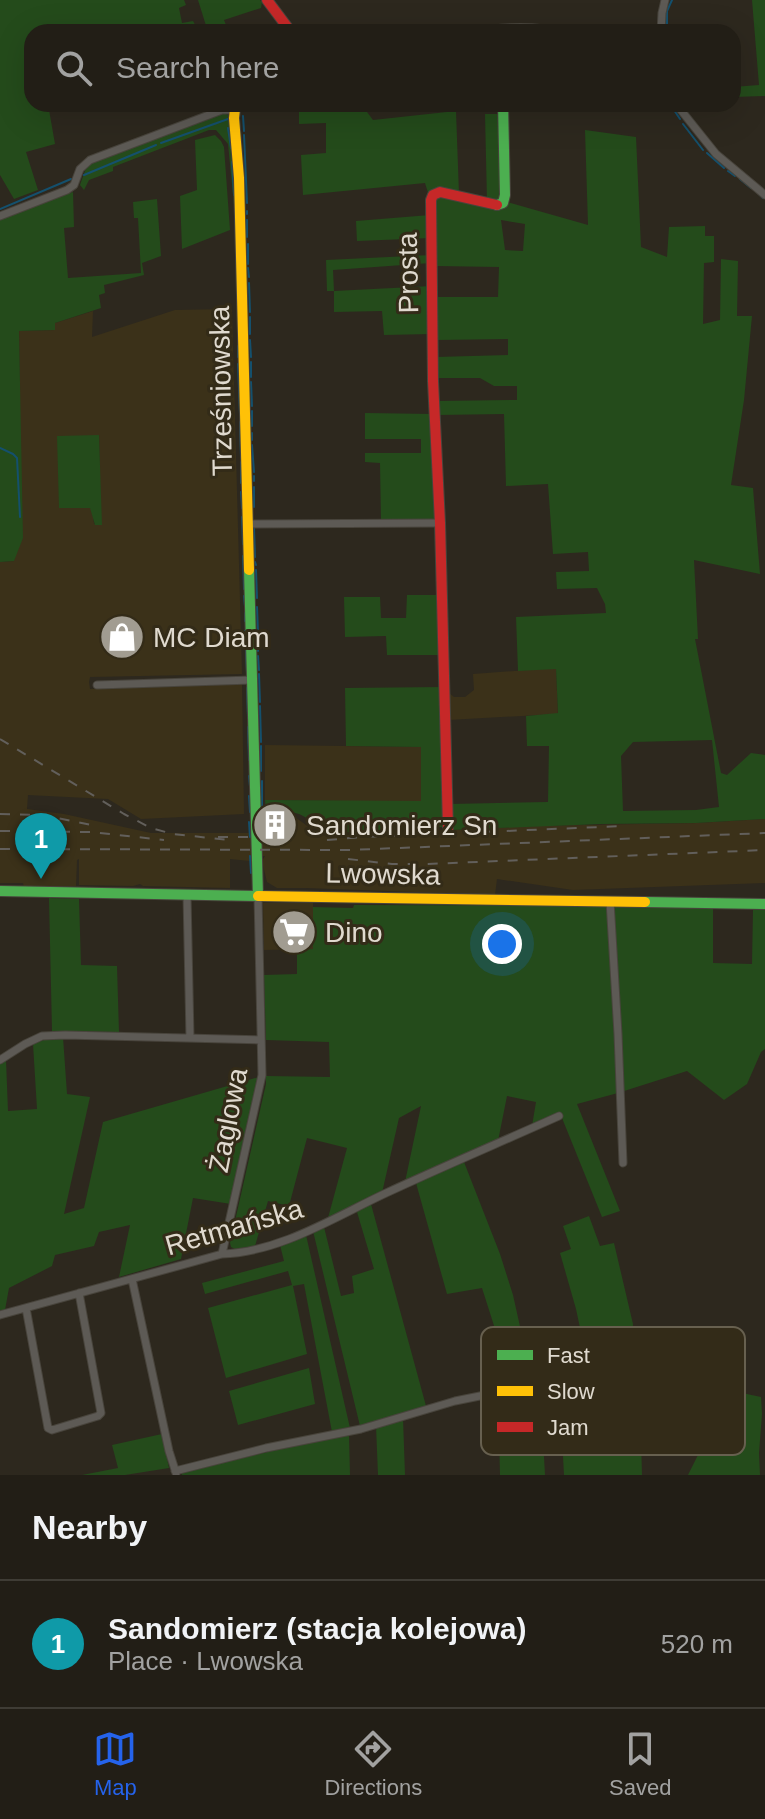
<!DOCTYPE html>
<html lang="en">
<head>
<meta charset="utf-8">
<style>
	:root { --surface:#221e16; --page:#2a271f; --text:#f1f3f6; --muted:#a2a2a1; --line:#3f3c35; --accent:#2563eb }
	body { margin:0; font-family:Arial,sans-serif; background:var(--page); color:var(--text) }
	.you { position:absolute; left:502px; top:944px; width:28px; height:28px; margin:-20px; border:6px solid #fff; border-radius:50%; background:#1a73e8; box-shadow:0 0 0 12px #1a73e833 }
	.badge { display:grid; place-items:center; width:52px; height:52px; border-radius:50%; background:var(--accent); color:#fff; font-size:26px; font-weight:700 }
	.pin { position:absolute; translate:-50% -66px; filter:drop-shadow(0 2px 4px #0008) }
	.pin::after { content:''; position:absolute; top:42px; width:28px; height:24px; background:inherit; clip-path:polygon(0 0,100% 0,50% 100%) }
	.list { margin:0; padding:0; list-style:none }
	h2 { display:flex; justify-content:space-between; align-items:center; height:104px; margin:0; padding:0 32px; font-size:34px }
	h2 small { font-size:26px; font-weight:400; color:var(--muted) }
	.list li { display:grid; grid-template-columns:52px 1fr auto; gap:24px; align-items:center; box-sizing:border-box; height:128px; padding:0 32px; border-top:2px solid var(--line) }
	.list b { display:block; font-size:30px; white-space:nowrap }
	.list p { margin:0; font-size:26px; white-space:nowrap; color:var(--muted) }
	.list em { font-size:26px; font-style:normal; color:var(--muted) }
	.icon { flex:none; width:44px; height:44px; fill:none; stroke:currentColor; stroke-width:2; stroke-linecap:round; stroke-linejoin:round }
	.map { position:relative; flex:none; width:765px; height:1475px; overflow:hidden }
	.search { position:absolute; background:var(--surface); box-shadow:0 8px 32px #0002; left:24px; right:24px; top:24px; height:88px; display:flex; align-items:center; gap:20px; box-sizing:border-box; padding:0 28px; border-radius:24px; color:var(--muted); font-size:30px }
	.sheet { height:232px; background:var(--surface) }
	nav { display:flex; justify-content:space-around; align-items:center; box-sizing:border-box; height:112px; border-top:2px solid var(--line); background:var(--surface); font-size:22px; color:var(--muted) }
	nav a { display:grid; justify-items:center; gap:4px }
	nav .on { color:var(--accent) }
	.map>svg:first-child { display:block }
	.built { fill:#3b3119; fill-rule:evenodd }
	.green { fill:#244b1b; fill-rule:evenodd }
	.lines { fill:none; stroke-linecap:round; stroke-linejoin:round }
	.stream { stroke:#14506d; stroke-width:2 }
	.street-casing { stroke:#48443c; stroke-width:9 }
	.fast-casing { stroke:#48443c; stroke-width:12 }
	.slow-casing { stroke:#48443c; stroke-width:12 }
	.jam-casing { stroke:#48443c; stroke-width:12 }
	.street { stroke:#5d5a55; stroke-width:7 }
	.fast { stroke:#4caf50; stroke-width:10 }
	.slow { stroke:#ffc107; stroke-width:10 }
	.jam { stroke:#c62828; stroke-width:10 }
	.rail { stroke:#625f5b; stroke-width:2; stroke-dasharray:10 10; stroke-linecap:butt }
	.labels { text-anchor:middle; dominant-baseline:central; stroke-width:6; stroke-linejoin:round; paint-order:stroke }
	.street-label { font-size:28px; fill:#e0dacf; stroke:#332b18 }
	.poi-label { font-size:28px; fill:#e0dacf; stroke:#332b18; text-anchor:start }
	.key { fill:#332b18; stroke:#67604f; stroke-width:2 }
	.key-label { font-size:22px; fill:#e0dacf }
</style>
</head>
<body>
<div class="map">
<svg width="765" height="1475" viewBox="0 0 765 1475">
	<rect width="100%" height="100%" fill="#2d281e"/>
	<path class="built" d="M232 309 242 674 90 677 89 682 90 689 242 684 244 814 141 819 108 799 28 795 27 809 64 814 151 833H250L251 838 262 837V821L295 817 317 833 327 836 529 826 696 823 765 819V883L573 890 497 879 495 895 306 888H277L267 882 262 861 265 856H251L250 861 230 859V888L143 886 140 884 133 886 79 885V859L77 860 76 886 24 887 23 883H0V562L14 561 20 406 19 331 54 330 55 323 93 311 92 337 175 310ZM99 435 101 525 94 524 92 509 90 508H59Z
		M556 668 558 714 448 720 447 691 454 697H465L474 690 473 674Z
		M265 745 422 747 421 802 265 800Z
		M263 903H313V949L264 950Z"/>
	<path class="green" d="M0 0H184L186 5 179 8 182 23 193 21 199 32H174L173 30 165 32H32V104H48L55 144 26 152 38 190 14 199 0 175Z
		M198 0H260L262 2 261 8 224 20 229 32H208Z
		M752 0H765V96L733 97V87L759 85Z
		M299 104H361L373 120 456 111 459 194 430 199 425 183 303 195 301 155 326 153V123L299 124Z
		M223 113 228 115 233 151 234 205 228 144 216 130H209L113 167V171L89 180 84 190 80 185 86 168 93 162Z
		M485 114H500L501 201H487Z
		M585 130 636 137 641 247 667 257 669 227 705 226V236H714V262L704 263 703 324 720 320 721 259 738 261 737 316H752L744 400 731 485 753 488 760 574 694 560 698 639H695L721 773 727 775 751 753 765 755V819L696 823 601 824 450 830V804L548 802 549 746H527L526 716 558 713 556 669 518 671 516 617 606 613 605 604 597 588 557 589 556 572 589 571 588 552 553 554 548 484 506 486 504 414 437 415V401L517 400V386H494L480 378H436V357L508 355V339L436 340 435 297H498L499 267 436 266 433 199 436 195 507 202 588 225ZM501 220 525 224 523 251 505 250ZM712 740 719 807 696 810 623 811 621 756 633 742Z
		M215 135 221 141 224 147 230 230 182 249 180 196 197 190 195 140Z
		M73 192 74 227 64 228 68 278 141 273 138 218H134L133 202 157 199 161 256 142 263 144 275 104 285 105 293 99 295 101 308 55 323V330L19 331 23 538 14 561 0 562V219Z
		M430 215 431 238 357 241 356 221Z
		M431 255V263L333 270 334 291 432 286 431 334 384 335 382 311 334 312V291H327L326 260Z
		M365 413 432 414 437 518 432 520H381L380 463 365 462V453H421V439H365Z
		M99 435 102 525H95L90 508H59L57 436Z
		M407 595H440L442 655H387L386 636 345 637 344 597H380L381 618H406Z
		M443 687 446 824 442 827 333 833C318 830 312 819 299 814 289 811 277 812 266 812L265 800 421 801V747L346 746 345 688Z
		M49 898 79 899 81 965 117 966 119 1032 52 1031Z
		M354 905 609 906 618 1093 577 1104 620 1211 602 1217 562 1118 532 1126 536 1102 507 1096 498 1141 405 1182 421 1106 399 1118 382 1193 328 1218 347 1148 307 1138 289 1206 268 1201 255 1246 235 1249 231 1247 230 1243 266 1084V1076L330 1077 329 1042 266 1040 264 975 297 974V950L313 949V907L353 908Z
		M611 905 713 909V963L752 964 753 910H765V1049L761 1052 747 1084 724 1100 687 1071 621 1092Z
		M63 1037 67 1094 90 1097 64 1214 84 1208 103 1122 259 1077 231 1204 193 1198 181 1259 119 1277 130 1225 99 1232 94 1246 55 1255 52 1266 9 1288 5 1310 0 1311V1064L6 1060 8 1111 37 1109 33 1044 44 1040Z
		M464 1162 500 1254 513 1295 533 1385 540 1384 545 1475H500L498 1394 510 1389 497 1335 482 1288 447 1294 416 1183Z
		M371 1204 426 1406 360 1426 313 1231 324 1227 341 1296 354 1293 352 1276 374 1269 357 1212Z
		M589 1216 600 1246 614 1243 633 1324 632 1369H639L642 1475H564L559 1381 590 1375 576 1309 560 1253 571 1249 563 1226Z
		M306 1235 350 1428 332 1432 304 1284 293 1286 307 1354 226 1378 208 1308 292 1285 288 1271 205 1294 202 1283 284 1261 280 1245Z
		M309 1368 315 1404 238 1425 229 1391Z
		M695 1383 761 1397 762 1414 759 1453 760 1475H688L701 1449C690 1443 672 1431 678 1417L687 1419 691 1427 698 1432 695 1419Z
		M403 1418 405 1475H378L376 1426Z
		M162 1434 169 1468 125 1475H82L118 1468 112 1445Z
		M349 1434 350 1475H182L181 1473 272 1451Z"/>
	<g class="lines">
		<path class="stream" d="M667 32V11L672 0
			M670 104 680 119
			M243 110 266 104
			M243 116 244 131
			M683 124 703 150
			M228 128 231 148
			M244 135 247 203
			M161 143 228 119
			M707 153 724 168
			M232 162 234 195
			M728 171 735 176
			M84 175 156 145
			M740 179 751 188
			M759 194 763 198
			M0 209 71 179
			M247 211V214
			M247 220V237
			M248 244V264
			M248 268 249 277
			M249 283 250 312
			M250 317V334
			M250 340 251 357
			M238 346V357
			M251 362V377
			M238 364 240 415
			M251 382 252 406
			M252 411V426
			M240 422 241 458
			M252 433V440
			M252 445 254 472
			M0 448 13 454 17 458 20 517
			M241 462V483
			M254 476V481
			M254 487V507
			M241 492 242 508
			M242 517 243 544
			M254 528 255 557
			M243 556 244 589
			M255 562 256 565
			M256 570 257 598
			M244 596 245 607
			M257 607 258 633
			M245 613V621
			M245 631 247 673
			M258 638V651
			M258 656 259 670
			M259 674 260 702
			M247 688 248 718
			M260 706 261 742
			M248 727 249 760
			M261 746V771
			M249 776 250 787
			M262 781V812
			M249 796 250 812
			M249 822 250 837
			M250 856 251 873"/>
		<g class="street-casing">
			<path id="street" d="M472 32C501 27 533 25 562 32
				M661 32 662 13 665 0
				M676 104 716 154 765 195
				M0 216 67 190 74 185 80 169 90 160 222 110H235
				M248 524 440 523
				M97 685 252 680
				M187 895 190 1038
				M610 901 618 1034 623 1163
				M0 1060 25 1044 42 1036 65 1035 261 1040
				M222 1254 262 1075 258 896
				M132 1279 169 1451 176 1473
				M26 1308 48 1428 52 1430 98 1416 101 1413 79 1293
				M0 1315 222 1254C280 1252 333 1218 384 1194 442 1167 501 1142 559 1116
				M175 1471 266 1448 361 1429 455 1401 510 1390"/>
		</g>
		<g class="fast-casing">
			<path id="fast" d="M497 205 503 203 505 195 503 104
				M0 891 258 896 249 570
				M645 902 765 904"/>
		</g>
		<g class="slow-casing">
			<path id="slow" d="M241 104 235 109 234 118 239 178 249 570
				M258 896 645 902"/>
		</g>
		<g class="jam-casing">
			<path id="jam" d="M267 0 291 32
				M448 828 440 523 433 381 431 200 433 195 440 192 497 205"/>
		</g>
		<use href="#street" class="street"/>
		<use href="#fast" class="fast"/>
		<use href="#slow" class="slow"/>
		<use href="#jam" class="jam"/>
		<path class="rail" d="M0 739 124 814 151 828 173 834 229 840
			M0 814 42 815 92 825
			M0 831 91 832 164 840
			M218 837H248
			M327 840 362 837 625 826
			M0 849 350 850 765 833
			M348 859 392 864H428L765 850"/>
	</g>
	<defs>
		<g id="shop-disc" transform="scale(2.3)"><circle r="9.5" fill="#a19c91" stroke="#332b18"/><path d="M-5-2.5h2.3a2.7 3.5 0 0 1 5.4 0H5L5.5 6h-11ZM-1.5-2.5h3a1.5 2.3 0 0 0-3 0Z" fill="#fff"/></g>
		<g id="building-disc" transform="scale(2.3)"><circle r="9.5" fill="#a19c91" stroke="#332b18"/><path d="M-4-6H4V6H1V3H-1V6H-4ZM-2.5-4.3h1.7v1.8h-1.7ZM.8-4.3h1.7v1.8H.8ZM-2.5-1h1.7V.8h-1.7ZM.8-1h1.7V.8H.8Z" fill="#fff"/></g>
		<g id="supermarket-disc" transform="scale(2.3)"><circle r="9.5" fill="#a19c91" stroke="#332b18"/><path d="M-6-5.5h2.5l.6 2H6L4.5 2H-2.5L-4.4-4H-6ZM-1.5 3.2a1.3 1.3 0 1 0 .1 0ZM3 3.2a1.3 1.3 0 1 0 .1 0Z" fill="#fff"/></g>
	</defs>
	<g fill-rule="evenodd">
		<use href="#shop-disc" x="122" y="637"/>
		<use href="#building-disc" x="275" y="825"/>
		<use href="#supermarket-disc" x="294" y="932"/>
	</g>
	<g class="labels">
		<g class="street-label">
			<text transform="translate(408 273) rotate(-91)">Prosta</text>
			<text transform="translate(221 391) rotate(-91)">Trześniowska</text>
			<text transform="translate(383 874) rotate(1)">Lwowska</text>
			<text transform="translate(228 1120) rotate(-79)">Żaglowa</text>
			<text transform="translate(234 1227) rotate(-16)">Retmańska</text>
		</g>
		<g class="poi-label">
			<text x="153" y="637">MC Diam</text>
			<text x="306" y="825">Sandomierz Sn</text>
			<text x="325" y="932">Dino</text>
		</g>
	</g>
	<rect x="481" y="1327" width="264" height="128" rx="12" class="key"/>
	<rect x="497" y="1350" width="36" height="10" fill="#4caf50"/>
	<rect x="497" y="1386" width="36" height="10" fill="#ffc107"/>
	<rect x="497" y="1422" width="36" height="10" fill="#c62828"/>
	<g class="key-label">
		<text x="547" y="1363">Fast</text>
		<text x="547" y="1399">Slow</text>
		<text x="547" y="1435">Jam</text>
	</g>
</svg>
<div class="you"></div>
<div class="pin badge" style="left:41px;top:879px;background:#0f9aa8">1</div>
<div class="search"><svg class="icon" aria-label="search" viewBox="0 0 24 24"><circle cx="10" cy="10" r="6"/><path d="M15 15l6 6"/></svg>Search here</div>
</div>
<section class="sheet">
<h2>Nearby<small></small></h2>
<ul class="list">
<li><span class="badge" style="background:#0f9aa8">1</span><div><b>Sandomierz (stacja kolejowa)</b><p>Place · Lwowska</p></div><em>520 m</em></li>
</ul>
</section>
<nav>
<a class="on"><svg class="icon" aria-label="map" viewBox="0 0 24 24"><path d="M3 6l6-2 6 2 6-2v14l-6 2-6-2-6 2zM9 4v14M15 6v14"/></svg>Map</a>
<a><svg class="icon" aria-label="directions" viewBox="0 0 24 24"><path d="M12 3l9 9-9 9-9-9zM9 14v-3h6M13 9l2 2-2 2"/></svg>Directions</a>
<a><svg class="icon" aria-label="saved" viewBox="0 0 24 24"><path d="M7 4h10v16l-5-4-5 4z"/></svg>Saved</a>
</nav>
</body>
</html>
